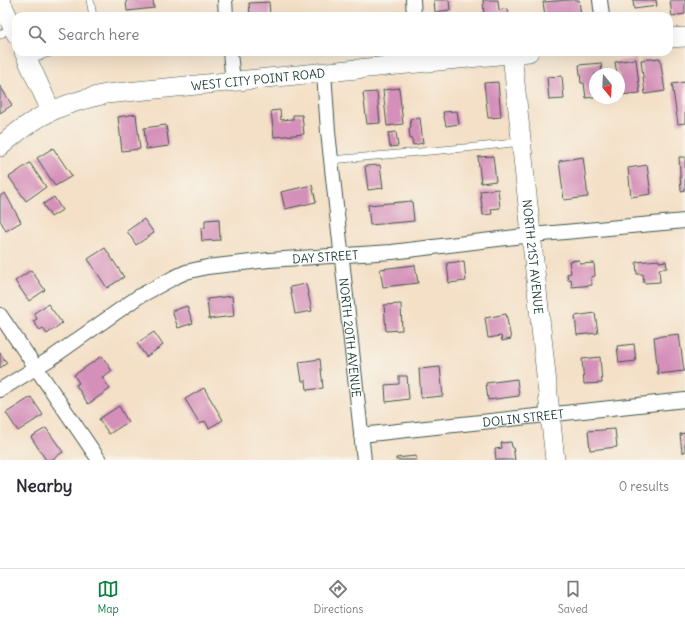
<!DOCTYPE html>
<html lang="en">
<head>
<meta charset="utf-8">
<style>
	:root { --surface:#fff; --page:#f2f2f3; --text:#2b2b33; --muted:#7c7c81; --line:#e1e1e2; --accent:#0b8043 }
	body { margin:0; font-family:Delius,sans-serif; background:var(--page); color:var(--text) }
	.compass { position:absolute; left:589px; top:68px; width:36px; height:36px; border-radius:50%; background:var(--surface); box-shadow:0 4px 16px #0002; rotate:162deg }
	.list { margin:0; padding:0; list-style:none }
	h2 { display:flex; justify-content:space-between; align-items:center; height:52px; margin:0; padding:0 16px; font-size:17px }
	h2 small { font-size:13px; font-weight:400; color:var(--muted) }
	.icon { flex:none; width:22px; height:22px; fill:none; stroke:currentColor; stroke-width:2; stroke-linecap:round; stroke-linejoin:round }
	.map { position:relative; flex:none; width:685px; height:460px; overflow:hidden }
	.search { position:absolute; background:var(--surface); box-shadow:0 4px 16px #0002; left:12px; right:12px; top:12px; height:44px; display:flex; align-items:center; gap:10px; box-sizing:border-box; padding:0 14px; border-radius:12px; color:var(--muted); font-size:15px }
	.sheet { height:108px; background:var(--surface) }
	nav { display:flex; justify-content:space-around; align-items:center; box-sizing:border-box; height:56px; border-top:1px solid var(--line); background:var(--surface); font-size:11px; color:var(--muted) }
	nav a { display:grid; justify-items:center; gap:2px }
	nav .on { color:var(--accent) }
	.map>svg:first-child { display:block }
	.building { fill:#d590ba }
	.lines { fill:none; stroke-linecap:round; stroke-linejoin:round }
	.lane-casing { stroke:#3f554a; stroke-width:8 }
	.street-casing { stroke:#3f554a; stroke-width:16 }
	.secondary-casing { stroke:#3f554a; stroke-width:20 }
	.lane { stroke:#fff; stroke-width:7 }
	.street { stroke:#fff; stroke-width:14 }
	.secondary { stroke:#fff; stroke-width:19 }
	.labels { text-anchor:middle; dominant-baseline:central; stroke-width:4; stroke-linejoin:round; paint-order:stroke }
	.street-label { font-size:12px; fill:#1f3d34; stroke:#f7f3e8 }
</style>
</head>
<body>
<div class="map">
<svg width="685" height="460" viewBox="0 0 685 460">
	<rect width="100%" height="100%" fill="#f7f3e8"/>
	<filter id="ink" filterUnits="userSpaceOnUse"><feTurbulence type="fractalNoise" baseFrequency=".025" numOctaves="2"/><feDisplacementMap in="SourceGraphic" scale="8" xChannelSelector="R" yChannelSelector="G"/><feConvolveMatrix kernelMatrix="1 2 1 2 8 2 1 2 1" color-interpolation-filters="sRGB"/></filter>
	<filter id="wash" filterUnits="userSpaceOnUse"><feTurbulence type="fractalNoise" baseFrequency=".012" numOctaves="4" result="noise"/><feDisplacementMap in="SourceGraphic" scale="16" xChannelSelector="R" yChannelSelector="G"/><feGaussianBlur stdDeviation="0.9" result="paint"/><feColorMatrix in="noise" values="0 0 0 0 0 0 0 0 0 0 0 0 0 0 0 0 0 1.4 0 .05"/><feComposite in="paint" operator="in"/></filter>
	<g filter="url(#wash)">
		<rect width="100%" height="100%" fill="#f4e0c7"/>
		<g id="blocks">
			<path class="building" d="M126 0H153L154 8 127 11Z
				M434 0H449L450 10 435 12Z
				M483 0H498L499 10 508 9 509 16H484Z
				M569 0H579L581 16H545L543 2Z
				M633 0H656L657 6 634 9Z
				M670 0H685V14L672 16Z
				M269 2 270 16H250L249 3Z
				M660 58 665 91 645 94 641 60Z
				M636 59 640 93 619 95V74H617L615 62Z
				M601 63 602 74H595V97L586 98 584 83H581L579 65Z
				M562 76 564 99 549 100 547 77Z
				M498 82 501 117 488 118 484 83Z
				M685 82V123L678 124 672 84Z
				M0 86 12 105 0 113Z
				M399 88 403 124 387 126 383 90Z
				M377 92 380 123 367 124 363 93Z
				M280 110 281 120 293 119V115H302L304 134 274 137 271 111Z
				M457 111 459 124 446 126 443 112Z
				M136 114 140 149 122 151 118 117Z
				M420 118 423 143 413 145 412 139H410L409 128H411L410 119Z
				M166 125 169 146 146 149 144 128Z
				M396 132 398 146 390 147 388 133Z
				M53 148 72 176 55 186 37 158Z
				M493 156 496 181 481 183 478 157Z
				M583 157 588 197 564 200 559 161Z
				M679 157H685V190L681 191Z
				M30 163 46 187 26 201 9 177Z
				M380 165 383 188 368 190 365 166Z
				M647 165 651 194 631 197 628 168Z
				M312 185 316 202 285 209 281 192Z
				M498 189 500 208 491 209 492 214 483 215 480 191Z
				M5 193 21 222 6 231 0 220V196Z
				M54 197 62 210 51 217 43 204Z
				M412 201 414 221 370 225 368 205Z
				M144 219 154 233 136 245 127 231Z
				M219 219 220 240 202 241 201 228H205V220Z
				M105 248 124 277 107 288 88 259Z
				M579 260 580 264 594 263 595 276 591 277 592 285 572 287 571 279 568 280 567 274 571 273 569 261Z
				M659 260V262L666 261 667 268 659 269 660 282 644 283 643 274H637L636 262Z
				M464 261 466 281 449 283 447 263Z
				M415 265 418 283 383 287 380 269Z
				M31 270 45 290 29 301 15 281Z
				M306 284 312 311 295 314 290 287Z
				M232 296 234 316 209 319 207 299Z
				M48 304 62 323 47 334 43 328 40 330 33 321 37 319 34 313Z
				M401 304 402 330 386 331 384 305Z
				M187 306 193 323 178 328 172 311Z
				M595 313 598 333 577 335 575 316Z
				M506 314 511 339 502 341 501 336 488 338 485 318Z
				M154 332 163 345 146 357 137 343Z
				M679 334 684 371 658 374 654 337Z
				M634 344 636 361 619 363 617 346Z
				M0 353 7 363 0 368Z
				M102 356 112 371 102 377 110 389 88 404 76 385 79 383 74 375Z
				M600 357 602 383 584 384 582 359Z
				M320 359 323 388 307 390 306 381H302L299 362Z
				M440 367 443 396 421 398 419 369Z
				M399 376H407L409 399 386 402 385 385 399 384Z
				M517 379 519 396 488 400 486 383Z
				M204 388 223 420 209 428 205 421 200 424 185 399Z
				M31 397 43 415 18 431 6 413Z
				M119 406 128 422 109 434 99 419Z
				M46 428 63 452 51 460H46L31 437Z
				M615 429 617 447 590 450 588 431Z
				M685 433V452H682L680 434Z
				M511 442 512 447H513L515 460H496L495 449 502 448 501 443Z
				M416 456 417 460H396V458Z"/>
		</g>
	</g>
	<g filter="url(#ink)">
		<use href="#blocks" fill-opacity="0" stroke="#3f554a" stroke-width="1"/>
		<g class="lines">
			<g class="lane-casing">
				<path id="lane" d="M90 0 93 16
					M0 35 12 26
					M29 60 52 52
					M331 160 486 146 521 142"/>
			</g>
			<g class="street-casing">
				<g id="street">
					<path d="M225 0 226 16"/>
					<path d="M413 0 414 16"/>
					<path d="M600 0 602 16"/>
					<path d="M230 52 233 82"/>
					<path id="s1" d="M324 72 328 132 364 460"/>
					<path d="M0 315 99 460"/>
					<path id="s2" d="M0 390 50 359 138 297 175 277 186 272 207 267 269 260 392 252 532 235 685 221"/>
					<path id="s3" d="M361 435 685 400"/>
				</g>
			</g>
			<g class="secondary-casing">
				<g id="secondary">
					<path d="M0 0 16 34"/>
					<path d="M669 38 685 37"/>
					<path d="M24 52 51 111"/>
					<path id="s4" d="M512 54 555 460"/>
					<path id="s5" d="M0 147C10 138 20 129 32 122 55 107 79 100 106 94L529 52"/>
				</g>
			</g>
			<use href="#lane" class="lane"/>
			<use href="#street" class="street"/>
			<use href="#secondary" class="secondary"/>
		</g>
	</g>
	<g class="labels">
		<g class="street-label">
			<text stroke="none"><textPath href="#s5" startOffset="273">WEST CITY POINT ROAD</textPath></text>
			<text stroke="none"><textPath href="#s2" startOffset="361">DAY STREET</textPath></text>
			<text stroke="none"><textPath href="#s4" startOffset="204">NORTH 21ST AVENUE</textPath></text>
			<text stroke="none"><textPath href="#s1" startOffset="267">NORTH 20TH AVENUE</textPath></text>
			<text stroke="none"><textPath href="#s3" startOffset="163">DOLIN STREET</textPath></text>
		</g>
	</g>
</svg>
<svg class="compass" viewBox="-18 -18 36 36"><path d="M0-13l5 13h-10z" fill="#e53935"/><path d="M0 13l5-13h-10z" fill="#7c7c81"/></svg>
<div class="search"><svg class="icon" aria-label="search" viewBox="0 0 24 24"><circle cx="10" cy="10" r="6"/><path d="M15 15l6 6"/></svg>Search here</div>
</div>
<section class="sheet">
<h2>Nearby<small>0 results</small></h2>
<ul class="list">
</ul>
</section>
<nav>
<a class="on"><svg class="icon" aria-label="map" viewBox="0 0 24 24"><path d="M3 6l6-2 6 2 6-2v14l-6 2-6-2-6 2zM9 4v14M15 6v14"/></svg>Map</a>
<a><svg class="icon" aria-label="directions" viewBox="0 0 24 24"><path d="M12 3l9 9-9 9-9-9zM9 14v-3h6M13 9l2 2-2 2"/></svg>Directions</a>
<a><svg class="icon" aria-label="saved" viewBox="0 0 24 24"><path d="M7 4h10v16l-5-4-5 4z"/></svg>Saved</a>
</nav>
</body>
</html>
